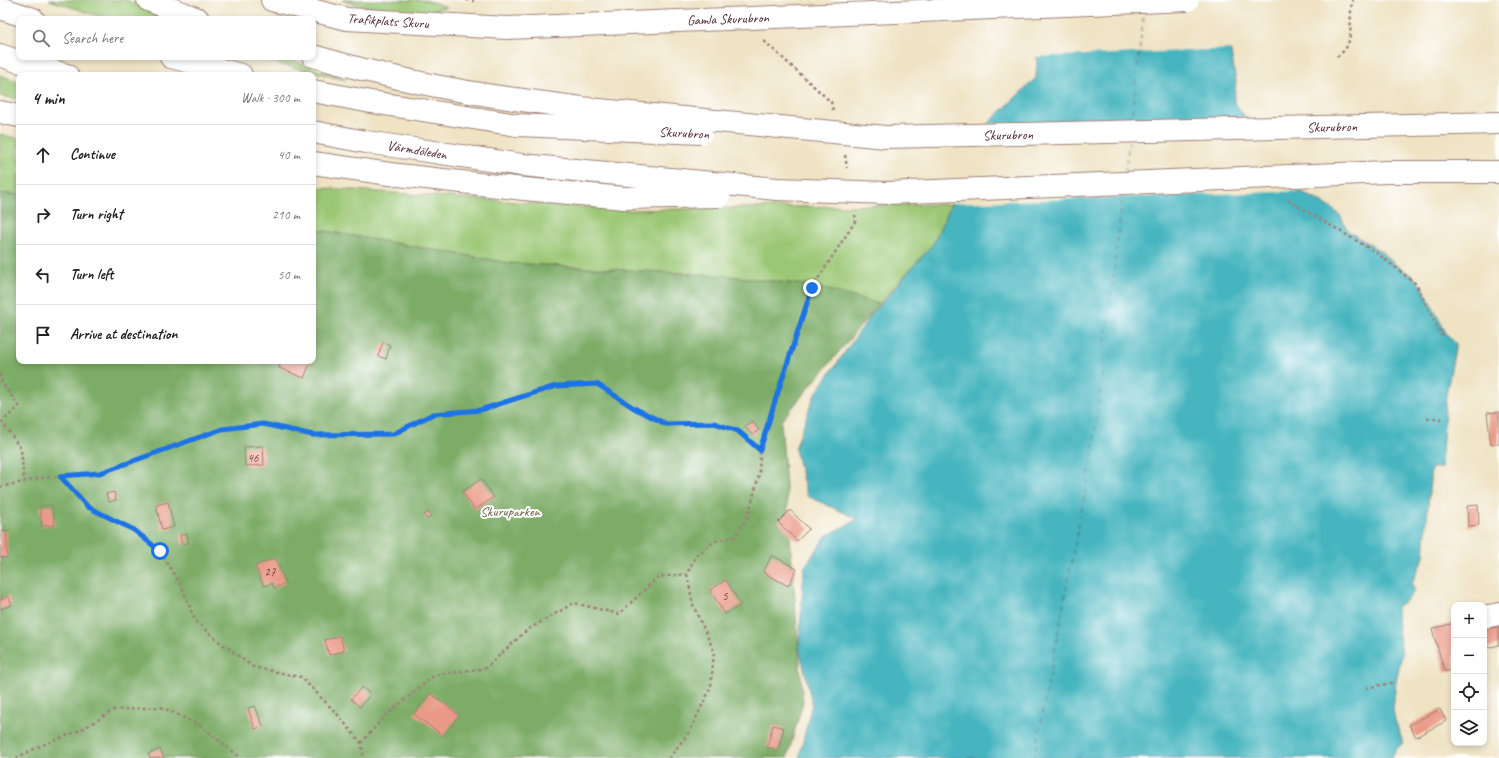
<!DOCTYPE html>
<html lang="en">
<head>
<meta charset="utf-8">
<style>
	:root { --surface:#fff; --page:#f6f6f6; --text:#222; --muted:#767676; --line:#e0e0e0 }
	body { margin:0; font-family:Caveat,sans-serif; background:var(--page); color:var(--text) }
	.controls { position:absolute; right:12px; bottom:12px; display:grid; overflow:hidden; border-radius:8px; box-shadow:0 2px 6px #0003 }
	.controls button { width:36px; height:36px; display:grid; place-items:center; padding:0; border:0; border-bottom:1px solid var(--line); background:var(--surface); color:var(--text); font:20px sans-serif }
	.stop { position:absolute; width:12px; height:12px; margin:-9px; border:3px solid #1a73e8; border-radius:50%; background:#fff }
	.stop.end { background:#1a73e8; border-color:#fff; box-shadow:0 1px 4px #0008 }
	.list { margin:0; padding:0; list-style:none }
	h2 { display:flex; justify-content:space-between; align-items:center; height:52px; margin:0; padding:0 16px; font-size:17px }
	h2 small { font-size:13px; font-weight:400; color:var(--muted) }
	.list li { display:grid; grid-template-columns:26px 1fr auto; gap:12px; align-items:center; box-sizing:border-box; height:60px; padding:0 16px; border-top:1px solid var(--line) }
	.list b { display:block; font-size:15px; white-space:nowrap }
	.list em { font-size:13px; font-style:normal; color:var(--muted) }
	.icon { flex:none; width:22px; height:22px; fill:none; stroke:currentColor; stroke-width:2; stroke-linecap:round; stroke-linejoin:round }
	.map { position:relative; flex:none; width:1499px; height:758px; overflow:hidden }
	.search { position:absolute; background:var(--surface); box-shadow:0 2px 6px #0003; left:16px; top:16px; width:300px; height:44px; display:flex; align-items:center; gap:10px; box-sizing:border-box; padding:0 14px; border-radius:8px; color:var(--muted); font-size:15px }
	.panel { position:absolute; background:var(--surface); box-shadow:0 2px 6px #0003; left:16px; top:72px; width:300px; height:292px; border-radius:8px }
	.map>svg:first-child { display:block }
	.green { fill:#9bc774; stroke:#727350 }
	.forest { fill:#7cac66; stroke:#636648 }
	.water { fill:#46b5bf; stroke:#486a75 }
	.pier { fill:#efe3c4 }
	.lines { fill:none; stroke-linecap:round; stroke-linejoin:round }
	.ferry { stroke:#485b66; stroke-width:1; stroke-dasharray:5 4; stroke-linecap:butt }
	.building { fill:#ea9986 }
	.minor-casing { stroke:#9c8178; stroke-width:24 }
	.major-casing { stroke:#9c8178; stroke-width:24 }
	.highway-casing { stroke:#9c8178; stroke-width:24 }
	.path { stroke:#9c8178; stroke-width:2.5; stroke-dasharray:3 3; stroke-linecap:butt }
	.minor { stroke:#fff; stroke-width:22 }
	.major { stroke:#fff; stroke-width:22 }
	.highway { stroke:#fff; stroke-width:22 }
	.major-bridge-casing { stroke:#9c8178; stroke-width:24; stroke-linecap:butt }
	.highway-bridge-casing { stroke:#9c8178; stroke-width:24; stroke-linecap:butt }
	.major-bridge { stroke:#fff; stroke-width:22 }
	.highway-bridge { stroke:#fff; stroke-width:22 }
	.route { stroke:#1a73e8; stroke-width:5 }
	.labels { text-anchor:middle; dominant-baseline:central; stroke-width:4; stroke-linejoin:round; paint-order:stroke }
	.number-label { font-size:12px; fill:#723e42 }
	.street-label { font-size:14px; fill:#4a1f2b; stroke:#fff }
	.park-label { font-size:14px; fill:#665a45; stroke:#fff }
</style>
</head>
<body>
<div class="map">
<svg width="1499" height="758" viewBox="0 0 1499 758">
	<rect width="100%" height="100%" fill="#fff"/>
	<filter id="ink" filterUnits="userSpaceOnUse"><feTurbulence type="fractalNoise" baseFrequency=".025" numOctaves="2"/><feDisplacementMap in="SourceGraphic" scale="8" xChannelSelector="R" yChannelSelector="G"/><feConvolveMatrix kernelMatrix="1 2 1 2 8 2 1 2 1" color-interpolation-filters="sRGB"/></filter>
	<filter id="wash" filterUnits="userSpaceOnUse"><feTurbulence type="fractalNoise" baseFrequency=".012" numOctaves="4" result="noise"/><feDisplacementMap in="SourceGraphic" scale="16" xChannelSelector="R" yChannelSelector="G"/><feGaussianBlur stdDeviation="0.9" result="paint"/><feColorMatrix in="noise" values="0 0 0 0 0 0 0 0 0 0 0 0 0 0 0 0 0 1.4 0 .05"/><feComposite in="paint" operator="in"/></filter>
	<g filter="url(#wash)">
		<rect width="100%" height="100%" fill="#efe3c4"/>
		<path class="green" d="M49 0H126L176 19H108Z
			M342 0H426L447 7 411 15 355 4Z
			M251 57H283L346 80Z
			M0 75 19 82V99L0 96Z
			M0 134 19 139V195L0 193Z
			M313 187 625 210 951 204 933 244 879 304 814 286 729 276 510 263 313 229Z"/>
		<path class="forest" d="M0 193 19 195V361H313V229L510 263 729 276 814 286 879 304 781 421 803 702 787 758H0Z"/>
		<path class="water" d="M1040 0 1226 13 1229 41 1236 81 1234 102 1249 122 1288 189 1298 190 1304 193 1330 207 1340 215 1348 231 1369 244 1381 251 1390 261 1413 276 1423 288 1446 333 1456 344 1446 395 1441 468H1431L1424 556 1412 583 1414 591 1409 598 1397 607 1398 631 1402 654 1396 682 1393 709 1395 720 1403 743 1395 751 1391 758H799L812 703 799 647 804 568 826 536 858 519 807 496 795 449 814 396 871 315 933 244 989 123 1036 78Z"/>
		<path class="pier" d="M1038 0H1235L1228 14 1233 49 1035 57Z
			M1248 117 1271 148 1275 161 1283 178 1289 187 1298 188 1305 191 950 203 987 124Z"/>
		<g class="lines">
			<path class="ferry" d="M1131 121 1144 13
				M1125 172 1129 142
				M1034 758 1092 456 1123 193"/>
		</g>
		<g id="blocks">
			<path class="building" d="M383 342 390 345 386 359 378 356Z
				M281 361H311L304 378 279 368Z
				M1499 412V444L1491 445 1487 413Z
				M752 421 759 430 752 435 745 426Z
				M263 446 264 465 245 466 244 447Z
				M481 479 494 497 475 510 462 492Z
				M114 492 116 500 109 502 106 494Z
				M168 502 174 527 162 530 156 505Z
				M52 505 55 525 42 526 40 507Z
				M1478 505 1479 525 1468 526 1467 506Z
				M790 510 809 529 797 541 778 522Z
				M428 512 431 516 427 519 424 515Z
				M0 531H7V558L0 557Z
				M187 534 189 543 182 544 180 535Z
				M772 555 797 569 788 586 763 572Z
				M275 558 286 583 274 588 272 583 264 586 255 566Z
				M726 580 741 605 725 614 710 590Z
				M8 596 12 605 0 609V600Z
				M1454 623V669L1445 672 1432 629Z
				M1499 627V645L1487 648 1484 629Z
				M340 636 344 651 329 655 325 640Z
				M362 687 371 694 360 707 351 699Z
				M430 693 459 715 443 736 414 714Z
				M255 706 263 726 255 729 248 708Z
				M1440 709 1446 721 1416 737 1409 725Z
				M773 725 784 728 778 751 767 747Z
				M160 749 164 758H150L148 754Z"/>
		</g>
	</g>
	<g filter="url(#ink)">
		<use href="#blocks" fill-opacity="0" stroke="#9c8178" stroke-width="1"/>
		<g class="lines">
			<g class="minor-casing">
				<path id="minor" d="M1484 617 1499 614"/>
			</g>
			<g class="major-casing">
				<path id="major" d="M272 0 347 19 507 28"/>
			</g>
			<g class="highway-casing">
				<path id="highway" d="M148 0 198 19
					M0 8 33 19
					M0 55 20 62 67 75
					M313 56C379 75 446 90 515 99
					M171 57 241 75
					M313 91 371 102 517 125
					M0 112 19 116
					M313 132 366 142 522 165
					M886 137 1499 123
					M313 163 390 174 524 189
					M887 193 1387 172H1499"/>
			</g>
			<path class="path" d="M466 0 474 1
				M764 41 831 102 833 110
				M1337 57C1340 54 1344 51 1346 48 1354 34 1348 15 1353 0
				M845 155 847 168
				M1288 200 1377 253 1416 284 1441 335 1446 333
				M0 374 2 383 19 406 2 422 21 449 24 481
				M1427 418 1445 419
				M61 477 88 507 134 531 160 551 183 589 195 621 216 639 253 667 301 677 338 715 361 743 364 758
				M0 487 41 478 100 473 222 429 263 424 313 435 393 434 433 414 480 410 556 387 597 384 634 408 666 424 713 423 738 431 760 450
				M1366 688 1396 682
				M361 743 385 716 435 675 486 668 527 630 574 603 619 614 658 577 687 574
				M16 758 40 746 81 730 114 710 161 707 201 726 241 758
				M669 758 690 731 711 687 714 651 693 605 687 574 696 555 715 541 735 537 748 516 759 475 760 450 774 404 812 288 856 220 855 215"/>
			<use href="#minor" class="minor"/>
			<use href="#major" class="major"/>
			<use href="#highway" class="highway"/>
			<g class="major-bridge-casing">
				<path id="major-bridge" d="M507 28 1188 0"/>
			</g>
			<g class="highway-bridge-casing">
				<path id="highway-bridge" d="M515 99 589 109 886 137
					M517 125 701 133
					M522 165 777 189 887 193
					M524 189 625 198 719 196"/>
			</g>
			<use href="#major-bridge" class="major-bridge"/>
			<use href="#highway-bridge" class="highway-bridge"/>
		</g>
	</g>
	<g class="lines" filter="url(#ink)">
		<path class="route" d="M160 551 134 530 88 507 60 476 100 473 222 429 263 424 313 435 393 434 433 414 480 410 556 386 597 384 634 408 666 424 714 423 738 431 760 450 774 404 812 288"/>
	</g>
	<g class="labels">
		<g class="number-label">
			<text x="253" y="458">46</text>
			<text x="270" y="572">27</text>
			<text x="725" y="596">5</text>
		</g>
		<g class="street-label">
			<text transform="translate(728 19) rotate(-2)">Gamla Skurubron</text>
			<text transform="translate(388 21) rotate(4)">Trafikplats Skuru</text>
			<text transform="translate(1332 127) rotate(-1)">Skurubron</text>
			<text transform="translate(684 133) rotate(3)">Skurubron</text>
			<text transform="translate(1008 135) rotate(-1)">Skurubron</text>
			<text transform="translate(417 150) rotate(9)">Värmdöleden</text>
		</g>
		<g class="park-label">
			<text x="510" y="511">Skuruparken</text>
		</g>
	</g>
</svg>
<div class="controls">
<button>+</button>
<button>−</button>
<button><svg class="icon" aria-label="locate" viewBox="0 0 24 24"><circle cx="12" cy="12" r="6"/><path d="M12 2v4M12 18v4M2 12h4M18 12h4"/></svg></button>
<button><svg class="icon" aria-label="layers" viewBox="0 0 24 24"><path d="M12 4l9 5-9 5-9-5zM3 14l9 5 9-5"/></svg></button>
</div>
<div class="stop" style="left:160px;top:551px"></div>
<div class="stop end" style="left:812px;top:288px"></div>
<div class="search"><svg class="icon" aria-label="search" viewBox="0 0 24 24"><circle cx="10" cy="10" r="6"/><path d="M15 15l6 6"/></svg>Search here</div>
<section class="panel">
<h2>4 min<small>Walk · 300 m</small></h2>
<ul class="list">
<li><svg class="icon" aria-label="ahead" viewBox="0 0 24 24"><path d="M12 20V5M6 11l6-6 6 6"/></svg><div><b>Continue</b></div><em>40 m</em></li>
<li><svg class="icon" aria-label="right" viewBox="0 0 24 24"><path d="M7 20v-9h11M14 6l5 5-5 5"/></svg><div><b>Turn right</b></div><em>210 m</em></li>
<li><svg class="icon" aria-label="left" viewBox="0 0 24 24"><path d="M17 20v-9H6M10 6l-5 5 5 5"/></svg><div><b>Turn left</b></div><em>50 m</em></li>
<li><svg class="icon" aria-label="arrive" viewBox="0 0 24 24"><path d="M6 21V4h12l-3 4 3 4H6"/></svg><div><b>Arrive at destination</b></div></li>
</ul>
</section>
</div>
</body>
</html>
